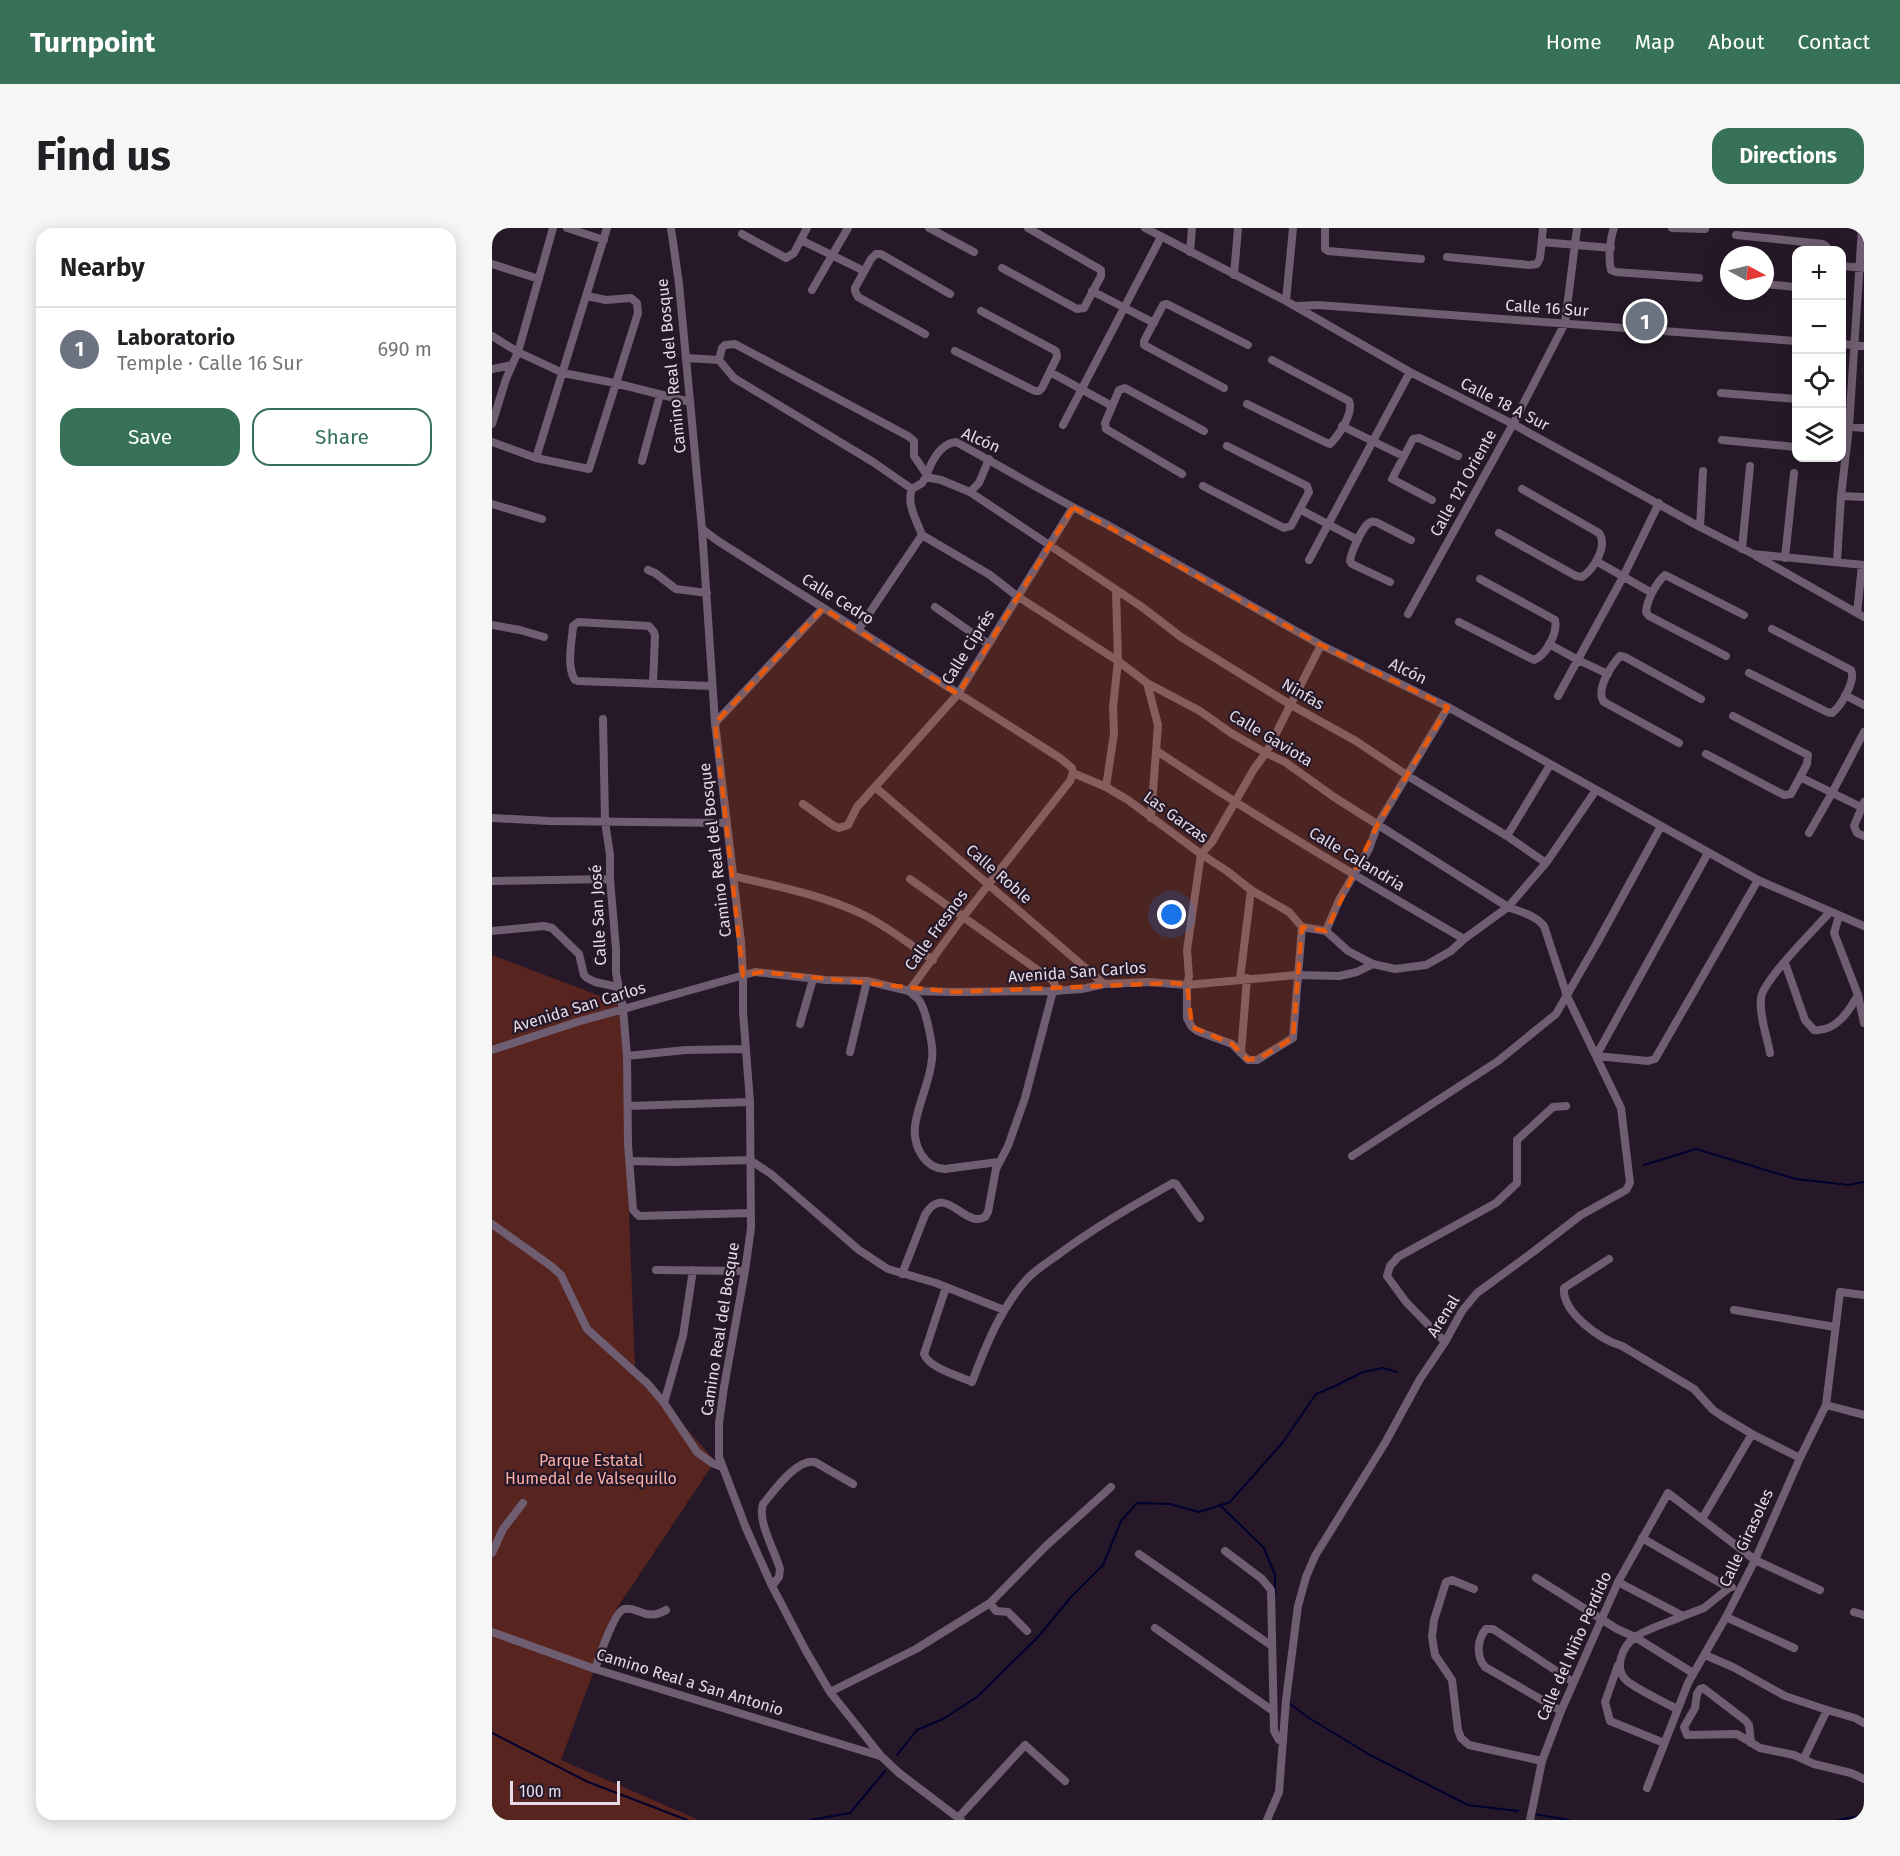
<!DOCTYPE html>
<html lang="en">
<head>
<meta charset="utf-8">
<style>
	:root { --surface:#fff; --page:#f6f6f6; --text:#202124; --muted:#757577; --line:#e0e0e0; --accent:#367158 }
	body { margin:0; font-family:"Fira Sans",sans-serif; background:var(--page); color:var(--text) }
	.controls { position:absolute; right:18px; top:18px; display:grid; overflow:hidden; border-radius:12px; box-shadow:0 3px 15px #0003 }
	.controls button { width:54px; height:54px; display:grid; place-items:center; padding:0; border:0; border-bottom:2px solid var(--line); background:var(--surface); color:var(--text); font:30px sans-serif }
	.compass { position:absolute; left:1228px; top:18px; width:54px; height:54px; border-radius:50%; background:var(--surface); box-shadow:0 3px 15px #0003; rotate:97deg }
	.scale { position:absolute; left:18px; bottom:15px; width:110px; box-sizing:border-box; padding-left:6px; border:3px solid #e4dae5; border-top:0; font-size:16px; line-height:21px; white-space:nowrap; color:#e4dae5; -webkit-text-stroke:4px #261828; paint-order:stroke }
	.you { position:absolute; left:680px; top:687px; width:21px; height:21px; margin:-15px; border:4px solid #fff; border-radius:50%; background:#1a73e8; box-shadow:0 0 0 9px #1a73e833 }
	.badge { display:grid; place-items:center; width:39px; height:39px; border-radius:50%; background:var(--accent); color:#fff; font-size:20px; font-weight:700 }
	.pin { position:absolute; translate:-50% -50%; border:3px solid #fff; box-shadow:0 2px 6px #0006 }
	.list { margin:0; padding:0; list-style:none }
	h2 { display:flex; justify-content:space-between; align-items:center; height:78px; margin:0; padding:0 24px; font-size:26px }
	h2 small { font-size:20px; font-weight:400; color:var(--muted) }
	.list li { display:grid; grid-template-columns:39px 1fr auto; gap:18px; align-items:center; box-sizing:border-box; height:84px; padding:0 24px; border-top:2px solid var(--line) }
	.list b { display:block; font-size:22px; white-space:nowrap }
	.list p { margin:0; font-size:20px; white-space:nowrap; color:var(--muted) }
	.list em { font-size:20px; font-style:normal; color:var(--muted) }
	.actions { display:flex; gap:12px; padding:18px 24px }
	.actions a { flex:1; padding:14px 0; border:2px solid var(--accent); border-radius:18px; text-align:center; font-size:21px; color:var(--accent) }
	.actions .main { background:var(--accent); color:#fff }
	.icon { flex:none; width:33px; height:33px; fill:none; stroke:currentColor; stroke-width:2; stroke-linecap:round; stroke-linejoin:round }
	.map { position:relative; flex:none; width:1372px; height:1592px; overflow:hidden; border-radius:18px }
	header { display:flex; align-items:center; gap:36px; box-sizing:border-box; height:84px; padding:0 30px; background:var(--accent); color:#fff }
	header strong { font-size:28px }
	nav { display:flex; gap:33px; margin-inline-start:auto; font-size:21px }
	.intro { display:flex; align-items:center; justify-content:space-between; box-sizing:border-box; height:144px; padding:0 36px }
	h1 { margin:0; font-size:42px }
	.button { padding:15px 27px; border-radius:18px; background:var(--accent); color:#fff; font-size:21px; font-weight:700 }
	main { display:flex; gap:36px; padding:0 36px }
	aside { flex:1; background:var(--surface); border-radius:18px; box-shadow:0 3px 15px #0003 }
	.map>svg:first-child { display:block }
	.green { fill:#572420 }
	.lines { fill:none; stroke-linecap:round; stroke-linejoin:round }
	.stream { stroke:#00012e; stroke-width:2 }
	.minor { stroke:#6f5e71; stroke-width:8 }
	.marked { fill:#e8590c; fill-opacity:0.2; stroke:#e8590c; stroke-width:4.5; stroke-dasharray:12 8; stroke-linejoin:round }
	.labels { text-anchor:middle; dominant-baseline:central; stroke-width:4.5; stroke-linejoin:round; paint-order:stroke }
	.street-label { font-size:16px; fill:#e4dae5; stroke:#261828 }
	.park-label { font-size:16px; fill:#fbb0a6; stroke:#261828 }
</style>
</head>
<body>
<header>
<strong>Turnpoint</strong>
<nav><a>Home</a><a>Map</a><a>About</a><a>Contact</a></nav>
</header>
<div class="intro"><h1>Find us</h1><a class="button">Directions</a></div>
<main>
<aside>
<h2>Nearby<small></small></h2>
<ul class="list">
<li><span class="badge" style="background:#6b7280">1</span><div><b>Laboratorio</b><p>Temple · Calle 16 Sur</p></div><em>690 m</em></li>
</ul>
<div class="actions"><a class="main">Save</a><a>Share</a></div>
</aside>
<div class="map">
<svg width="1372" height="1592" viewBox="0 0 1372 1592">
	<rect width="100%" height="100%" fill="#261828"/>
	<path class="green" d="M0 727 129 776 143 1141 223 1233 125 1380 69 1532 207 1592H0Z"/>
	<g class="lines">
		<path class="stream" d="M1152 937 1204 921 1304 951 1357 957 1372 954
			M729 1278 772 1320 783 1347V1366
			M797 1475 817 1490 878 1527 976 1577 1026 1583
			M0 1505 96 1554 195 1592
			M405 1527 425 1502 451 1491 485 1469 546 1409 579 1369 611 1337 629 1293 645 1275 678 1276 707 1284 738 1274 791 1214 824 1166 841 1159 871 1144 891 1140 905 1144
			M1042 1586 1077 1592
			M318 1592 358 1585 393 1543
			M1346 1592 1372 1587"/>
		<path class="minor" d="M75 0 112 12
			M179 0 187 56 210 301 223 495 249 714 251 748V784L258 874 259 1000 253 1043 232 1159 227 1195V1229L254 1300 280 1358 314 1423 338 1464 389 1528 407 1545 469 1592
			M437 0 482 24
			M653 0 794 73 918 144 1021 196 1208 299 1261 326 1372 337
			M833 0V21L836 23 929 31
			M1122 0C1118 11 1116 31 1119 42L1124 44 1207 50
			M1180 0 1213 1
			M250 6 294 30 302 25 315 0
			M1244 7 1331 16 1334 18 1336 22
			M309 12 372 43
			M1050 14 1119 20
			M698 24 700 0
			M955 29 1038 37 1045 36 1048 30 1051 0
			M0 36 47 51
			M1350 38 1372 40
			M510 40 585 81 592 80 609 48V42L536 0
			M742 47 746 0
			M1273 56 1304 59
			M320 62 356 0
			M600 63 662 95
			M794 73 801 0
			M805 78 826 77 1304 113
			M433 106 366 69 363 63V60L379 31 384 26H389L458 66
			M0 108 26 124 71 145 123 155 198 174
			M1350 116 1372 118
			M463 123 543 163H547L550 160 565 129 564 123 489 83
			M194 130 227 132 230 120 233 117 243 116 416 208 422 213V228L435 247
			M227 132 242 150 381 234 420 261
			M0 141 20 137
			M558 144 620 178
			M732 160 652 117V113L671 77 675 76 756 117
			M1229 165 1304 171
			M755 176 835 215 838 216C847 207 862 185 857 173L780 132
			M0 196 14 151 26 124 61 0
			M571 197 669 9
			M850 198 911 228
			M1350 198 1372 200
			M1230 212 1304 219
			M0 214 44 230 97 241 146 85 145 75 139 70 114 72 95 68
			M44 230 115 0
			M150 233 168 167
			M690 246 614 201 613 195 627 162 633 160 712 203
			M434 249C438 236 448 215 464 214 514 241 563 271 614 296L829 417 956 479 1266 652 1372 698
			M711 258 792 300 799 298 817 264 815 258 735 218
			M420 261 430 255 434 249 449 252 478 264 650 379 689 409 799 477 864 513 916 548 1015 608 1054 635
			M420 261C414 276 425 293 430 307
			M478 264 487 255 497 231
			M1349 268 1372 269
			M940 272 900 251 921 211 927 210 966 228
			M0 276 50 291
			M809 282 866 312
			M1208 299 1211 243
			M210 301 226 313 568 530 580 540 581 545 614 559 636 572 709 626 735 643 759 662 797 684 810 699 834 703 856 723 881 736
			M1007 305 1084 348 1090 349C1102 341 1116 318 1107 305L1030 261
			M430 307 498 347 525 368 626 433 655 455 708 483 739 505 774 525 793 534 842 569 1016 679C1029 684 1043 687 1052 698L1075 768 1129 880 1138 955 1134 962 1089 987 1041 1024 985 1065 970 1083 953 1114 928 1151 893 1215 823 1328 814 1349 806 1378 794 1472 787 1564 775 1592
			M1250 321 1258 238
			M1264 328 1372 389
			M1293 330 1302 245
			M817 332 918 144
			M1104 333 1160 365
			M1345 334 1349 268 1357 199 1370 0
			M156 342 163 345 184 361 215 365
			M898 354 860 336 858 333C859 325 871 296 879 294 880 293 882 294 884 294L919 312
			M443 379 496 416
			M1365 385 1370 337
			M916 386 1021 196 1073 95 1085 0
			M967 394 1042 432C1054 427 1066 405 1063 392L988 351
			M0 397 28 402 52 409
			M366 402 430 307
			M1057 416 1086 432 1116 446
			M1234 428 1157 388 1154 384C1155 372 1164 355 1173 347L1252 387
			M1257 445 1335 484 1340 485C1349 478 1364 453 1359 442L1280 401
			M161 455 163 408 162 404 157 398 86 394 81 398C80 414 74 438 83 452L86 453 220 458
			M655 455 666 497 659 590
			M1353 467 1372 477
			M1066 468 1131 349 1167 275
			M111 491 113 593 118 627V651L124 721V745L131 781 135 828 136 916 141 982 147 988 259 985
			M223 495 331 380
			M1187 515 1112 474C1103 462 1119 438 1128 428L1133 429 1209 471
			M665 523C765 590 868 651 972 711
			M1214 526 1292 567 1299 566 1315 536 1316 527 1241 488
			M1308 549 1369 579
			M383 559 612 756
			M614 559 622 505 621 479 626 433 624 363
			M1372 574 1362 598 1365 605 1372 608
			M311 576 342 598 347 600 356 597 365 579 466 466 581 279
			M0 590 57 593 234 595
			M1317 605 1340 565 1372 504
			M1015 608 1058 537
			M1216 625 1104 828 1156 833 1163 831 1266 652
			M241 648C284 658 330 667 370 686 395 698 418 717 441 732
			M418 651 561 753 566 763
			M0 653 118 651
			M1347 688 1342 705 1366 767 1372 795
			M810 699 801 810 770 829 765 832H756L740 816 705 803 700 799 695 790V757L697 748 695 722 709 626 720 614 762 541 774 525 829 417
			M0 703 52 698 60 700 87 726 92 747 95 750 103 754 126 759
			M834 703 847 672 877 621 886 596 956 479
			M1293 735 1313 792 1322 802C1344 804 1357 783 1366 767
			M748 751 759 662
			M308 796 321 751
			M0 822 85 794 263 744 334 752 375 753 417 763 462 764 561 763 590 761 612 756 656 754 695 757 805 747 847 748 865 744 881 736 903 741 934 737 959 723 972 711 1016 679 1054 635 1104 562
			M358 824 375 753
			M749 825 755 750
			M1278 825C1275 808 1267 788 1269 770 1271 752 1323 701 1338 684
			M135 828 194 822 254 821
			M137 878 258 874
			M860 928 1006 833 1064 786 1105 715 1169 598
			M138 933 183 934 258 932 279 946 367 1022 396 1041 444 1055 512 1082
			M506 934 453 941C432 940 421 918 423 898 426 875 438 854 440 831 442 819 434 782 427 772 424 769 420 766 417 763L471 689 578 553 581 545
			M0 996 59 1038 69 1047 95 1101 156 1156 172 1175 205 1224 220 1235 230 1239
			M1117 1031 1072 1060C1070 1085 1109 1112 1130 1118L1202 1161 1221 1182 1230 1188 1260 1206 1308 1230
			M164 1042 253 1043
			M410 1046 433 987C453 953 472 1001 493 989L496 984 504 941 516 918 533 870 561 763
			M454 1059 432 1126C437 1140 467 1148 480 1154 494 1117 508 1082 534 1052 542 1043 553 1036 563 1029 600 1001 640 978 681 955L684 956 708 990
			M1242 1082 1343 1099
			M953 1114 914 1074 895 1048 898 1038 906 1029 1004 975 1025 955V912L1061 879 1074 878
			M172 1175 191 1108 201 1042
			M1334 1177 1372 1187
			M1210 1291 1260 1206
			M1150 1310 1237 1360 1240 1359
			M733 1323 770 1351 779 1362 782 1503 787 1512 791 1514
			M0 1325 11 1301 31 1275
			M647 1326 780 1418
			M1044 1350 1125 1401 1143 1409 1201 1445
			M1126 1354 1191 1388 1212 1380 1237 1360
			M280 1358 287 1349 288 1341C283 1323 265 1293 271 1276 282 1263 305 1230 323 1234L361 1256
			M982 1361 960 1352 954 1354 942 1392 940 1409 943 1427 960 1452 966 1502 969 1510 977 1517 1050 1533
			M498 1375 504 1383 516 1384 535 1403
			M1362 1384 1372 1387
			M1234 1389 1302 1420
			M663 1400 781 1483
			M0 1404 103 1441 388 1528
			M1213 1427 1241 1439 1293 1468 1335 1482
			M1126 1437 1113 1474 1118 1493 1172 1515
			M103 1441C107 1430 122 1384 132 1381 146 1378 154 1394 174 1382
			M338 1464 424 1421 498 1375 554 1318 619 1259
			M1185 1481C1170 1473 1148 1463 1135 1453 1121 1441 1130 1419 1143 1409 1154 1401 1178 1394 1191 1388
			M1069 1483 993 1439C984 1429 985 1411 994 1401H1001L1081 1454
			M1259 1515 1257 1497 1253 1492 1211 1460 1208 1461 1205 1466 1203 1480 1192 1499 1195 1507 1245 1506 1268 1520 1302 1527 1322 1536 1359 1545 1372 1551
			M1312 1530 1335 1482 1363 1490 1372 1495
			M1155 1560 1196 1455 1234 1389 1263 1332 1308 1230 1334 1177 1348 1064 1372 1067
			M466 1590 533 1517 573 1553
			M1038 1592 1050 1533 1069 1483 1126 1354 1176 1265 1263 1332 1328 1362"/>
	</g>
	<path class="marked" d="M581 279 829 417 956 479 886 596 834 703 810 699 801 810 770 829 756 832 740 816 700 799 695 757 682 755 462 764 269 744 251 748 223 495 331 380 466 466Z"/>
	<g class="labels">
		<g class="street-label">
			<text transform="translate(1055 80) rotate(4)">Calle 16 Sur</text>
			<text transform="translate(179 138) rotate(-96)">Camino Real del Bosque</text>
			<text transform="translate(1013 176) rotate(27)">Calle 18 A Sur</text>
			<text transform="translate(489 212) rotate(24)">Alcón</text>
			<text transform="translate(971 255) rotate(-61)">Calle 121 Oriente</text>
			<text transform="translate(346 371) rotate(32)">Calle Cedro</text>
			<text transform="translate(476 419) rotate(-58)">Calle Ciprés</text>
			<text transform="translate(916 443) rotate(26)">Alcón</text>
			<text transform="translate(811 466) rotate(30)">Ninfas</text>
			<text transform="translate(779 510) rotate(31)">Calle Gaviota</text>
			<text transform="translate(684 589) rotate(36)">Las Garzas</text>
			<text transform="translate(223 622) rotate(-97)">Camino Real del Bosque</text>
			<text transform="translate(865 631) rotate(31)">Calle Calandria</text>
			<text transform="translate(507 646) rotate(41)">Calle Roble</text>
			<text transform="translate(106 687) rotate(-93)">Calle San José</text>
			<text transform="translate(444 702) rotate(-54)">Calle Fresnos</text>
			<text transform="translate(585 744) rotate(-4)">Avenida San Carlos</text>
			<text transform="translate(87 779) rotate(-17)">Avenida San Carlos</text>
			<text transform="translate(951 1088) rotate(-58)">Arenal</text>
			<text transform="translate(228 1101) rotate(-81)">Camino Real del Bosque</text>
			<text transform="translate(1254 1310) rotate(-65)">Calle Girasoles</text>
			<text transform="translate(1082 1418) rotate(-66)">Calle del Niño Perdido</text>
			<text transform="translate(198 1454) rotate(17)">Camino Real a San Antonio</text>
		</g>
		<g class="park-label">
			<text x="99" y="1232">Parque Estatal<tspan x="99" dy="18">Humedal de Valsequillo</tspan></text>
		</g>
	</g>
</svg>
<div class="controls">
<button>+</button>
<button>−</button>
<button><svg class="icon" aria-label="locate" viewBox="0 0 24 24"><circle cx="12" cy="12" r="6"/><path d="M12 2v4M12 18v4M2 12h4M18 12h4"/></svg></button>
<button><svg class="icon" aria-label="layers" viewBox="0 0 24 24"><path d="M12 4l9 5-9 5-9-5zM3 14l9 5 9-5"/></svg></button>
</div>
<svg class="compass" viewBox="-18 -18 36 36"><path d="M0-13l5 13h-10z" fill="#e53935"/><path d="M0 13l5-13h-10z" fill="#757577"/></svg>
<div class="scale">100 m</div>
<div class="you"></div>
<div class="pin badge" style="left:1153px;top:93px;background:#6b7280">1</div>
</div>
</main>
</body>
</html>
